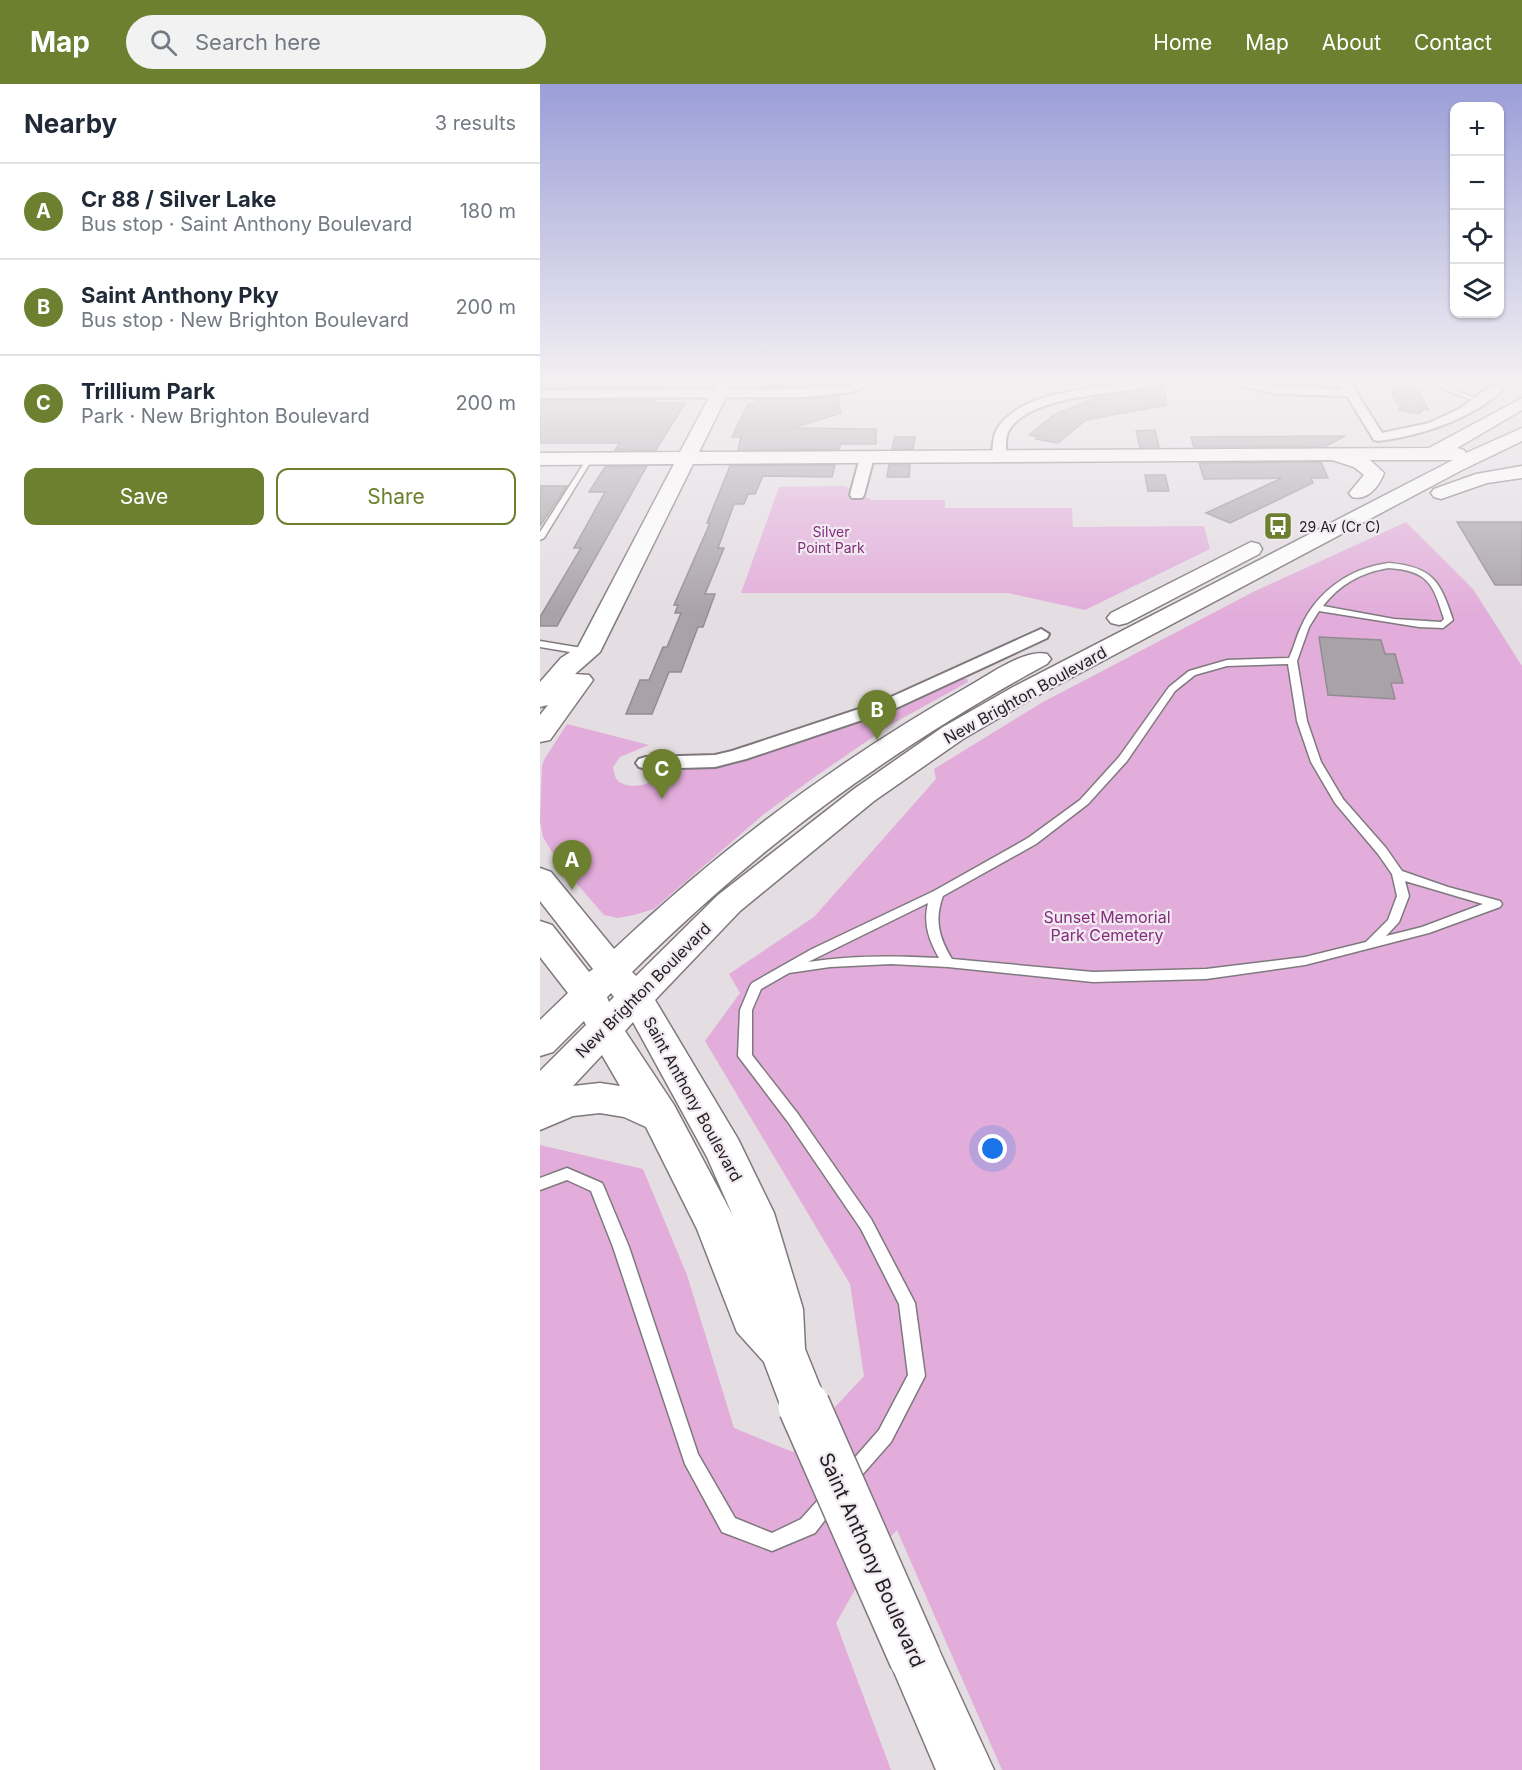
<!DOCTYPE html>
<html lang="en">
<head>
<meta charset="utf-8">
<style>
	:root { --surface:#fff; --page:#f2f2f3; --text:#1f2937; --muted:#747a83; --line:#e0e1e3; --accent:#6d8030 }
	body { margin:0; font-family:Inter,sans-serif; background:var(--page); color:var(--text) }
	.controls { position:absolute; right:18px; top:18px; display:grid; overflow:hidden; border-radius:12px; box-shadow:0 2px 4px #0004 }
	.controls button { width:54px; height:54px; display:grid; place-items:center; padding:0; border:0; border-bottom:2px solid var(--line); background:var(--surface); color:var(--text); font:30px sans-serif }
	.you { position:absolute; left:453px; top:1065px; width:21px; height:21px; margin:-15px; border:4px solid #fff; border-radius:50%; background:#1a73e8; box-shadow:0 0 0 9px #1a73e833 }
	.badge { display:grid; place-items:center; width:39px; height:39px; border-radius:50%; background:var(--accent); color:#fff; font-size:20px; font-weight:700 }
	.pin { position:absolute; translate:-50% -50px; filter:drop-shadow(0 2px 3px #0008) }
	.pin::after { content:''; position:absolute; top:32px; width:21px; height:18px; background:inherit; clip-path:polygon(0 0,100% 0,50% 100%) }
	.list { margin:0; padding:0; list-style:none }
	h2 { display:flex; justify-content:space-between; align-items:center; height:78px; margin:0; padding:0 24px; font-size:26px }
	h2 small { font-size:20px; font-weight:400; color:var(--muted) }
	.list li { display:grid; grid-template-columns:39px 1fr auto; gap:18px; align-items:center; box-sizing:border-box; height:96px; padding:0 24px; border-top:2px solid var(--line) }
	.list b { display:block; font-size:22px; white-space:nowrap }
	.list p { margin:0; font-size:20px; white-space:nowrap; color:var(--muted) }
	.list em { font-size:20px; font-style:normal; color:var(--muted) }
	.actions { display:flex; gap:12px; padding:18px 24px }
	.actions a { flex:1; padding:14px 0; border:2px solid var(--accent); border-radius:12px; text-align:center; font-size:21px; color:var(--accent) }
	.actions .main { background:var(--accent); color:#fff }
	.icon { flex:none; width:33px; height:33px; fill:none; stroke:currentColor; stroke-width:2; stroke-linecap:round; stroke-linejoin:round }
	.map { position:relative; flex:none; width:982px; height:1686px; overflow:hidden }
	header { display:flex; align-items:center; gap:36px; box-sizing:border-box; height:84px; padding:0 30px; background:var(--accent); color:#fff }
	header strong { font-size:28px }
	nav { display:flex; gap:33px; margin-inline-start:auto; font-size:21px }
	.search { width:420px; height:54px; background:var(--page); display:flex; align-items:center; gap:15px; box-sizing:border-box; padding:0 21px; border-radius:33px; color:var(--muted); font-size:22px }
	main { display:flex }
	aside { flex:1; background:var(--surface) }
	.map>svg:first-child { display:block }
	.green { fill:#e2adda }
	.building { fill:#a9a3a8; stroke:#928c91; stroke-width:1.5 }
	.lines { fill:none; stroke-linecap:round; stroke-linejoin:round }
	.lane-casing { stroke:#7f797e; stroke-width:3 }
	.street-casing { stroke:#7f797e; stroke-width:4 }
	.secondary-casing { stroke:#7f797e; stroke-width:3 }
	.lane { fill:#fff; fill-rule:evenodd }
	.street { fill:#fff; fill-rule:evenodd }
	.secondary { fill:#fff; fill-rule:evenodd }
	.secondary-bridge-casing { stroke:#7f797e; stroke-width:54; stroke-linecap:butt }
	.secondary-bridge { stroke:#fff; stroke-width:51 }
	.labels { text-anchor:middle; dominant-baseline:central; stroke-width:4.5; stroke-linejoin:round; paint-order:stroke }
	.far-poi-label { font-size:14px; fill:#201e20; stroke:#f1eaf0; text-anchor:start }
	.far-park-label { font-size:14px; fill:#852c7e; stroke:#f1eaf0 }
	.street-label { font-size:16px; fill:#201e20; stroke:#f1eaf0 }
	.park-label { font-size:16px; fill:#852c7e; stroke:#f1eaf0 }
	.near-street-label { font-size:20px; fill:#201e20; stroke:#f1eaf0 }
</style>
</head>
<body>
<header>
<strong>Map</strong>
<div class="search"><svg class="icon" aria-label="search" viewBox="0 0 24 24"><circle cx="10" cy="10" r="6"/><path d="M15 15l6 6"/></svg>Search here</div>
<nav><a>Home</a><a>Map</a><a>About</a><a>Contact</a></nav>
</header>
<main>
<aside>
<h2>Nearby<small>3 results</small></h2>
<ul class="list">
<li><span class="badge">A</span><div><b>Cr 88 / Silver Lake</b><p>Bus stop · Saint Anthony Boulevard</p></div><em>180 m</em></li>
<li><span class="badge">B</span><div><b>Saint Anthony Pky</b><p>Bus stop · New Brighton Boulevard</p></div><em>200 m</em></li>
<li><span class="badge">C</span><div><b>Trillium Park</b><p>Park · New Brighton Boulevard</p></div><em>200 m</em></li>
</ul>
<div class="actions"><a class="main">Save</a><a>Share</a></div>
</aside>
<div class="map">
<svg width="982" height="1686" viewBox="0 0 982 1686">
	<rect width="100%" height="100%" fill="#e4dde2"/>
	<path class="green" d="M305 402 332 416H405V424H532L533 443 664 442 670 465 545 526 468 509H201L239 403Z
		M866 438 933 505 982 582V1686H462L357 1446 336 1469 296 1539 351 1686H0V1061L103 1085 147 1191 194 1344 253 1368 324 1292 310 1200 165 957 200 909 189 890 274 833 396 695 394 685 503 618 715 507Z
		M420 595H427L428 598 352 640 276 692 224 730 114 825 94 831 78 834 64 831 18 778 3 753 0 737 2 682 5 674 27 640 109 661 80 673 73 683C74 689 75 696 81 699 99 708 118 694 133 689 152 682 173 684 192 678 269 656 347 629 420 595Z"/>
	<path class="building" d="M0 295H128L123 303 0 304Z
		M227 295H295L296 300 223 303Z
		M624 302 626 318 623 319 627 321 546 336 518 359 496 355 499 353 489 351 514 331 559 312Z
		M850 305H877L889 326 883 325 879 330 858 326 862 321H858Z
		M298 312 301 329 253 344 336 345V360H301L299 365 198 366 201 353H192L208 320H214L216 315H266Z
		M0 316H115L114 319H145L116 366H75L80 359H0Z
		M615 346 619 363H600L596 347Z
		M805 352 786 362 654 363 651 353Z
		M355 353H375L373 365H352Z
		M781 378 788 394H771L773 399 690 439 666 429 742 394 664 395 659 379Z
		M295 381 292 393 223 392 215 410H208L204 420H194L178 464H184L165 510H175L163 543H158L141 588H129L112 630H86L100 596H109L123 563H127L141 529H135L138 521H134L170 439H167L190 382Z
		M349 381H370L369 393H347Z
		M107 382 17 542H0V533L41 464H34L65 408H49L65 383Z
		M605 391H625L629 407H608Z
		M0 402H27L0 442Z
		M917 438H982V501H955Z
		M779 553 841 556 845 570H855L863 599H851L855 615 788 611Z"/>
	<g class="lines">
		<g class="lane-casing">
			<path id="lane" d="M895 295H901L909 304 943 317 938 318 905 306Z
				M48 373 53 374 4 454 0 456V448Z
				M849 479C893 483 900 497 913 536L903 544 879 543 779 527 769 543 757 577 767 637 781 678 803 715 846 764 862 787 908 803 960 817 962 820 960 823 889 849 765 881 666 895 553 898 408 883 351 880 290 883 249 889 221 905 212 926V971L258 1030 331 1135 375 1219 385 1292 351 1358 315 1399 309 1402 303 1399 300 1393 303 1387 339 1346 368 1291 359 1220 321 1145 248 1038 198 972 200 926 210 902 212 899 272 865 394 807 488 754 540 716 579 673 629 603 649 587 687 576 749 574C754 564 756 553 761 543 777 507 810 484 849 479ZM849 484C889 487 893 500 904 535L901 538 854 535 783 522C800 500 822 488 849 484ZM748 580 757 637 771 678 795 719 838 770 852 790 857 812 848 836 826 858 765 873 666 885 553 888 412 875C399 854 394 836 403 812L496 760 548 720 587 677 635 607 655 591 687 582ZM865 797 943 820 882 843 846 852 859 838 869 812ZM388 819C383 840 389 856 399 874 355 872 312 871 268 878Z
				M0 557 48 565 53 568 48 571 0 563Z
				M27 1084 62 1099 64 1103 89 1163 158 1370 195 1434 232 1449 261 1435 286 1407 292 1404 298 1407 301 1413 298 1419 275 1449 232 1467 182 1448 145 1380 73 1163 51 1107 27 1096 0 1106V1094Z"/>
		</g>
		<g class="street-casing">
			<path id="street" d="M323 295H339L312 308 266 313 0 314V306L266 305 310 301Z
				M614 295H634C625 302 609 303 598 305 565 310 485 314 468 348 464 357 468 367 464 376H454L452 373C453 364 452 353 457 345 483 302 570 305 614 295Z
				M678 295H701L737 302 802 305 796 295H808L842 349 889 339 919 325 961 295H974C941 332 886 351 838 357L834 356 807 312 737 310 684 298Z
				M327 369 334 373 324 411 322 414H312L310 411 320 373Z
				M501 545 509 550 507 554 352 626 206 675 175 683 106 685 99 683 96 679 99 675 106 673 175 671 192 667 340 618Z"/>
		</g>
		<g class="secondary-casing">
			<path id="secondary" d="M179 295H195L159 368 889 364 982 314V326L917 364 924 366 926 369 982 344V357L922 386 491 615 423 655 334 717 200 827 115 916 198 1055 234 1129 263 1225 265 1265 288 1322 281 1339 264 1345 247 1339 224 1278 197 1248 157 1145 106 1043 84 1033 60 1029 33 1032 0 1046V987L46 941 44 937 13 968 0 972V936L28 909 0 873V837L12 841 49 888 53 885 0 817V784L11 788 74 865C182 763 300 675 429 602 448 591 486 564 507 570L511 575 507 580C350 665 219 762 92 888L96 892 178 811 314 705 403 643 473 603 913 376H830L844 389C839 403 827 417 812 413L809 409 824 391 814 383 792 376 153 380 60 568 35 590 49 591 53 596 10 656 0 658V631L8 621 0 623V598L21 574 38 563 134 380 0 381V369L140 368ZM71 909 74 913 69 918 67 913ZM93 938 167 1073 193 1132 134 1021 85 947ZM62 971 80 1002 60 999 33 1002Z
				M982 382V394L947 399 901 415 894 413 891 409 894 405 936 390Z
				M711 458 719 460 722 465 719 470 587 539 579 541 571 539 567 534 571 529Z
				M375 1547 394 1555 454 1686H396L348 1574 356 1555Z"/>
		</g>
		<use href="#lane" class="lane"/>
		<use href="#street" class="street"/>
		<use href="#secondary" class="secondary"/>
		<g class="secondary-bridge-casing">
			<path id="secondary-bridge" d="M264 1322 375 1574"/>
		</g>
		<use href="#secondary-bridge" class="secondary-bridge"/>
	</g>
	<linearGradient id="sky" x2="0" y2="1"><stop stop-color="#9b9ed8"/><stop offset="0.56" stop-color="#f3f0f2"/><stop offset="1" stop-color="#f3f0f2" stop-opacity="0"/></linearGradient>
	<rect width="982" height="531" fill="url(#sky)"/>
	<defs>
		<g id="bus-square" transform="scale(1.5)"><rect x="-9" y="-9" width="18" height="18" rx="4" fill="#6d8030" stroke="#f1eaf0"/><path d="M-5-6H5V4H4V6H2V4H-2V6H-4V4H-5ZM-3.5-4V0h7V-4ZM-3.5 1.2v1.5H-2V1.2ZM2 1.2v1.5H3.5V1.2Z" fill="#fff"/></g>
	</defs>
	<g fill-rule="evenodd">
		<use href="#bus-square" x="738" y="442"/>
	</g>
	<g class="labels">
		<g class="far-poi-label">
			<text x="759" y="442">29 Av (Cr C)</text>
		</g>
		<g class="far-park-label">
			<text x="291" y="447">Silver<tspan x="291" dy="16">Point Park</tspan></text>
		</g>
		<g class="street-label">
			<text transform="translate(485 611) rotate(-29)">New Brighton Boulevard</text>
			<text transform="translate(103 906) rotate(-45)">New Brighton Boulevard</text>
			<text transform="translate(153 1015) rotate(61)">Saint Anthony Boulevard</text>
		</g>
		<g class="park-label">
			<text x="567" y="833">Sunset Memorial<tspan x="567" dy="18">Park Cemetery</tspan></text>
		</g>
		<g class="near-street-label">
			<text transform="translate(332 1476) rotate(66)">Saint Anthony Boulevard</text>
		</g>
	</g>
</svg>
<div class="controls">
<button>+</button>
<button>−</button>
<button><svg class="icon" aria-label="locate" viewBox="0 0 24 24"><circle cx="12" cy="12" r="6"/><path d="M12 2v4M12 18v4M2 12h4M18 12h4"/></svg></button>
<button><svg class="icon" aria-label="layers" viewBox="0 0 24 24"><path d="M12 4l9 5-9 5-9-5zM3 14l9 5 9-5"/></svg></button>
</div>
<div class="you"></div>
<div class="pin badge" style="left:32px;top:806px">A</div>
<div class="pin badge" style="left:337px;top:656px">B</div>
<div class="pin badge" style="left:122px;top:715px">C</div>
</div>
</main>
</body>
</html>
